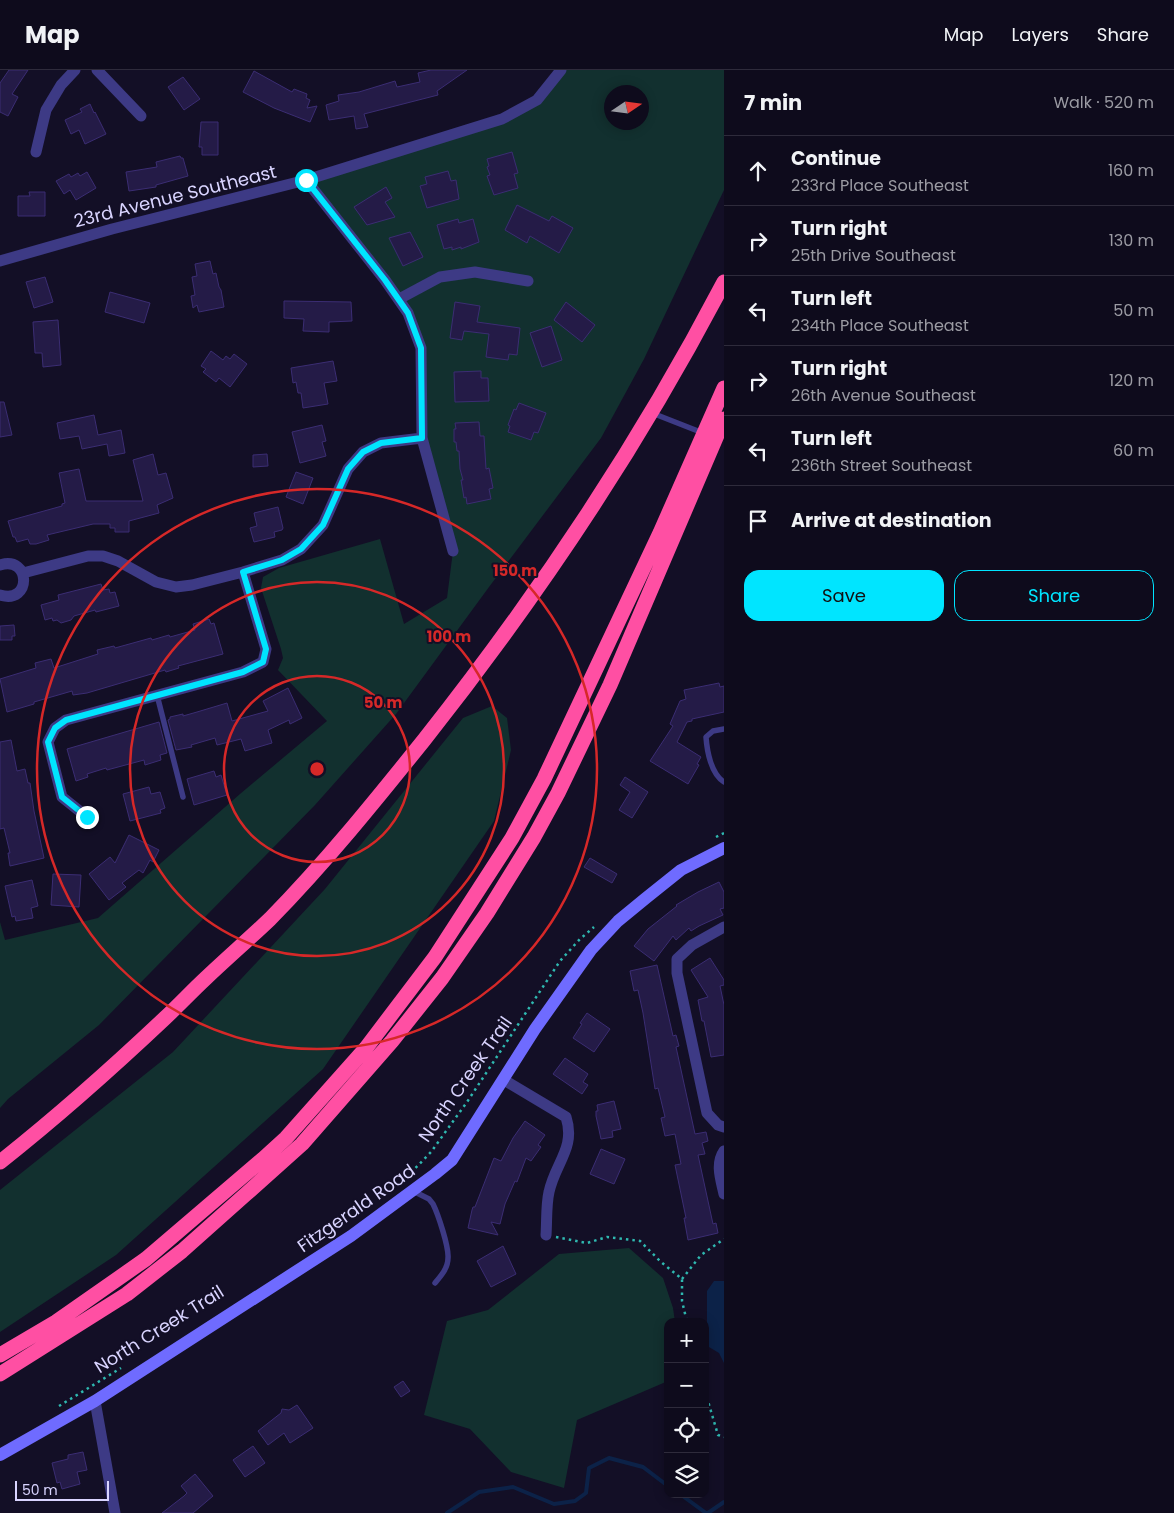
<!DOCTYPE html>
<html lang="en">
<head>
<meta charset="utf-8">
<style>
	:root { --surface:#0e0b1c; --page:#1c1929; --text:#f1f3f6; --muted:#9b9ba3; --line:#2e2b3b; --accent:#00e5ff }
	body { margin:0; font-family:Poppins,sans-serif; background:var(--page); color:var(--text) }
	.controls { position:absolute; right:15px; bottom:15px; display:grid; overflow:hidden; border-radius:10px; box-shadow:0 2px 12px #0003 }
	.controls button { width:45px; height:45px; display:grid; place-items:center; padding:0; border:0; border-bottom:1px solid var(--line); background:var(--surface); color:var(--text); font:25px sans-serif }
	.compass { position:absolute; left:604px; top:15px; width:45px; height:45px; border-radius:50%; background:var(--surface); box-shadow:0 2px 12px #0003; rotate:77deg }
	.scale { position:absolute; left:15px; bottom:12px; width:94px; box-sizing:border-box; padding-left:5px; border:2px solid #d9d4ff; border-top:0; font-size:14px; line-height:18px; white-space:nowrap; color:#d9d4ff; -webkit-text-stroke:4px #130f26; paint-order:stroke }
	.stop { position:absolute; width:15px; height:15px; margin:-11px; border:4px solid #00e5ff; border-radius:50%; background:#fff }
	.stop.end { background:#00e5ff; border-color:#fff; box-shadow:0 1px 5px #0008 }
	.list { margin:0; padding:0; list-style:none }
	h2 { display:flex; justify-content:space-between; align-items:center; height:65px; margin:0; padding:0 20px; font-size:21px }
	h2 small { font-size:16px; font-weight:400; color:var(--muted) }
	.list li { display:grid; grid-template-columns:32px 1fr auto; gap:15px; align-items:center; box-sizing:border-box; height:70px; padding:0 20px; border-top:1px solid var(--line) }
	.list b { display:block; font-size:19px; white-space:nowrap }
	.list p { margin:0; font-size:16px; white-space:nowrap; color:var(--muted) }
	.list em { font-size:16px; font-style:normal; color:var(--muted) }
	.actions { display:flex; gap:10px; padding:15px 20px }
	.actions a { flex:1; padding:11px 0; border:1px solid var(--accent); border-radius:15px; text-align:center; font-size:18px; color:var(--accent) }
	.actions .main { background:var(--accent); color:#111 }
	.icon { flex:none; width:28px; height:28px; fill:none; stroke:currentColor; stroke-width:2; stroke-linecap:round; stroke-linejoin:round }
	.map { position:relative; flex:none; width:724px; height:1443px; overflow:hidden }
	header { display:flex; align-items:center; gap:30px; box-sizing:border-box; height:70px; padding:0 25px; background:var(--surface); border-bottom:1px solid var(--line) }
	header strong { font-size:24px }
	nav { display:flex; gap:28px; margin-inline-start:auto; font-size:18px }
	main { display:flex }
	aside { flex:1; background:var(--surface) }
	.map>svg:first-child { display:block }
	.green { fill:#12302f; fill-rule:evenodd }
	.water { fill:#0c2248 }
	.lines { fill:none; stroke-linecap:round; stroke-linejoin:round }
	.stream { stroke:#0c2248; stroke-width:4 }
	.building { fill:#241b47; stroke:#3b2d73 }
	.path { stroke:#2fb8b0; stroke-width:2.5; stroke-dasharray:2.5 4; stroke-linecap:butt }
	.lane { stroke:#3d3a85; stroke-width:5.5 }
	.street { stroke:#3d3a85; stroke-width:11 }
	.secondary { stroke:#6f6bff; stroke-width:12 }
	.highway { stroke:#ff4fa3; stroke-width:15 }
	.route { stroke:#00e5ff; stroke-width:6 }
	.ring { fill:none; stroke:#d62828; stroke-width:2.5 }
	.labels { text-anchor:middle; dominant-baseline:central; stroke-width:4; stroke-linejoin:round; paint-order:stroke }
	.street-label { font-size:18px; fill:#d9d4ff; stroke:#130f26 }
	.centre { fill:#d62828; stroke:#130f26; stroke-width:2.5 }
	.ring-label { font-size:15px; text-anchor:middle; font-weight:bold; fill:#d62828; stroke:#130f26; stroke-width:4; stroke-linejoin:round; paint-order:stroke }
</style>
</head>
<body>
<header>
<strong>Map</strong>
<nav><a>Map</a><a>Layers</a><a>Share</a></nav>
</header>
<main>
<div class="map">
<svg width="724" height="1443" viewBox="0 0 724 1443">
	<rect width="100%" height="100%" fill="#130f26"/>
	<path class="green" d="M561 0H724V120L644 289 601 368 489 517 396 644 315 735 99 955 8 1029 0 1038V852L5 870 98 848 240 724 327 651 278 600 283 588 281 579 261 518 263 507 279 498 380 469 404 554 447 528 453 481 422 368 421 278 408 243 306 110 500 49 537 30ZM612 22H642V52H612Z
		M492 636 507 648 511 680 494 751 323 999 116 1185 0 1262V1120L173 982 325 819 463 648Z
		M629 1178 663 1208 673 1238 675 1252H668V1311L577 1350 564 1418 511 1402 470 1359 424 1345 447 1251 488 1240 559 1184Z"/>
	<path class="water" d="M714 1211H724V1293L719 1283 709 1277 707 1264V1221Z"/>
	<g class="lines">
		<path class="stream" d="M680 1424 706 1443
			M447 1443 479 1422 513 1417 554 1434 575 1431 586 1423 589 1398 609 1388 643 1397 668 1416
			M708 1443 724 1432"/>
	</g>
	<path class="building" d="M9 0H28L12 24 18 27 8 46 0 42V13Z
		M431 0H467L437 21 438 25 364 44 368 57 356 59 354 46 329 50 326 35 339 31 338 25 359 22 395 11 397 17 420 12 418 3Z
		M254 1 292 22 294 19 307 24 306 28 310 30 307 38 317 36 310 52 274 38 243 22Z
		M183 7 200 29 184 40 168 17Z
		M90 34 94 43 95 42 106 64 85 74 79 60 71 64 65 50 82 42 80 39Z
		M201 52H218V85H202V77H199Z
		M512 82 518 103 514 104 518 118 494 125 487 106 490 105 487 97 489 96 487 89Z
		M180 86 181 88H183L188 106 156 115V117L129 121 126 102 157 97 156 92Z
		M448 101 451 111 456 110 459 129 427 138 420 116 427 114 425 107Z
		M87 102 96 118 76 130 70 120 64 124 56 111 69 104 71 107 78 103 80 106Z
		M386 117 392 128 385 132 395 147 367 155 354 137Z
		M29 122H45V146H18V126H30Z
		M517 135 549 151 552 146 573 158 559 183 530 166 527 173 505 160Z
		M458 149 459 153 473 149 479 172 461 179V177L452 180V177L444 179 437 155Z
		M410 162 423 187 403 196 389 168Z
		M210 191 213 204 216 203 219 217 221 220 224 237 199 242 197 235 193 238 191 226 195 225 192 207 197 206 195 194Z
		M45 207 53 232 34 238 26 212Z
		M110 222 150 233 144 253 105 242Z
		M284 231 351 232 352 251 329 252V262L303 261 304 249 284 248Z
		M455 232 480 236 477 252 520 258 517 285 509 284 508 290 486 287 489 264 464 261 462 270 450 268Z
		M566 232 595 255 582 272 554 250Z
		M58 250 61 295 43 297 42 283H35L33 252Z
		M551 256 562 290 542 297 530 263Z
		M211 281 223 290 226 286 230 289 234 284 247 294 230 317 219 308 216 312 203 302 206 299 201 296Z
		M333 291 337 311 324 313 328 334 303 338 301 323H298L296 312 293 313 291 298Z
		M481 301V308H488L489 331 455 332 454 302Z
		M0 332H4L12 365 0 367Z
		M519 333 546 343 538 363 534 362 531 370 508 362 510 356 508 355 514 339 516 340Z
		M94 345 98 365 121 360 125 383 109 386 107 374 82 379 79 366 60 369 57 353Z
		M479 352 480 366H484L486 399 489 398 493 418 489 419 491 429 467 434 466 427 464 428 461 410H463L460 399 459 381H457L456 372H454V359H456L455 353Z
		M322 355 326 371 322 372 326 386 300 393 292 362Z
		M153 384 158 405 166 403 173 428 157 435 159 443 129 451V462H115V458H110V454H93L47 465 49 470 36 474H30L28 469 17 472 15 467H13L8 451 62 436V434L65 433 59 403 79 399 86 431H143L133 390Z
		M267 384 268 396 253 397V385Z
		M296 402 313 408 303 434 286 427Z
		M278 437 283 458 282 460 274 462 275 467 254 472 250 458 257 456 254 443Z
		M101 514 103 520 109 519 110 523 115 522 119 536 96 542 95 540 74 546 71 550 61 553 57 550 53 551 52 548 45 550 41 535 59 530 58 525Z
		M209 549 211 554 214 553 223 584 178 596 179 598 166 602 165 600 87 623 73 625 72 621 34 632V634L7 642 0 609 36 598 35 593 51 589 54 598 98 584 97 580 114 576 115 578 151 568 152 570 169 565 170 567 195 560 193 554Z
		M14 555 15 566H12V570H0V556Z
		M719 613 720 617 724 616V642L692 649V651L687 652 677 672 701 687 697 694 699 695 688 714 650 691 673 656 670 654 680 631 686 629 684 620Z
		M288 618 302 648 290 654 289 650 268 660 272 673 245 681 241 669 217 675 215 668 191 675 192 677 176 680 168 650 170 649V647L183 644V646L197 642 227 633 232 651 268 641 263 631Z
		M159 652 167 683 160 685 161 690 145 695 144 690 107 700 106 698 87 704 88 707 76 711 67 679Z
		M11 670 17 701 25 699 28 713H30L34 741 44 788 10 796 8 783H10L4 758 0 759V672Z
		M214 701 216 707 221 705 227 725 194 735 187 709Z
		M625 707 648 722 632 748 619 740 630 722 620 715Z
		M149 717 151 724 160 722 165 738 160 740 161 743 130 751 123 724Z
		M129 765 159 780 153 792 150 790 143 803 139 800 122 813 126 817 109 830 89 804 110 787 115 793Z
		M590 788 617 804 612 813 584 797Z
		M53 804 81 805 79 837 51 835Z
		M32 810 38 836 31 838 33 848 16 851 15 846 12 847 5 816Z
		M719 812 724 822V838L720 839 723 845 699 856 691 861 689 858 676 870 673 866 654 891 634 876 648 859 677 836 676 835 698 822Z
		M710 888 724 910V915L720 916 724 935V985L711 987 704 951H702L698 930 708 927 691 900Z
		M657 895 673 966 676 965 679 976 676 977 695 1064 706 1062 708 1071 702 1073 705 1084 698 1085 713 1154 716 1153 718 1163 688 1170 684 1148H686L675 1095 681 1094 675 1064 665 1066 661 1048 665 1047 658 1018 655 1019 643 943 638 920 634 921 630 901Z
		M587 943 610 959 594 982 573 968 582 954 580 953Z
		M565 988 588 1004 583 1012 588 1015 582 1024 553 1004Z
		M614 1031 621 1059 612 1061 613 1067 601 1069 596 1046V1041H598L597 1035Z
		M525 1051 545 1065 538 1075 541 1077 531 1091 526 1088 517 1112 515 1111 505 1134 500 1154 491 1152 498 1165 468 1158 472 1140 473 1137H475L494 1088 501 1091 513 1068Z
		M601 1079 625 1089 614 1114 590 1104Z
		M503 1176 516 1204 491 1217 477 1191Z
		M403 1311 410 1321 401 1327 394 1317Z
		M297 1335 313 1358 290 1373 284 1363 268 1375 258 1361 281 1343 282 1339 289 1340Z
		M253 1376 265 1393 245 1407 233 1390Z
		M83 1382 87 1400 77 1402 80 1414 62 1419 60 1412 57 1413 52 1393 68 1389V1385Z
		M195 1404 213 1426 193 1443H162L184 1426 187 1423 181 1416Z"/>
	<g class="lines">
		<path class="path" d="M716 767 724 763
			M402 1112 431 1082 467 1032 560 891 580 869 594 857
			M556 1167 587 1173 607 1167 640 1171 661 1192 682 1209V1231L687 1252
			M682 1209 701 1185 724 1169
			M705 1321 718 1365 724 1367
			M59 1336 121 1298"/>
		<path class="lane" d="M652 343 703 363
			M157 625 183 727
			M724 659 713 661 706 667C707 681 711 704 724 712
			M413 1121 429 1129 433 1134C438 1144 449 1177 448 1188 448 1198 441 1206 435 1213"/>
		<path class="street" d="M97 0 141 46
			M36 82 46 40 61 15 75 0
			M306 110 385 210 408 243 421 278 422 368 453 481
			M0 191 112 159 306 110 502 49 537 30 561 0
			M399 229 440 207 475 202 528 211
			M0 495C31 485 32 535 0 525
			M23 503 88 486H103L118 491 156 512 176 517 192 515 243 502 282 490 301 479 323 455 348 399 363 382 381 373 422 368
			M87 747 62 727 48 672 55 658 66 650 243 602 263 592 266 579 243 502
			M724 857 692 875 677 889V903L707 1043 718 1055 724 1057
			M504 1010 566 1047C576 1078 555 1093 549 1122 546 1135 547 1151 546 1165
			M724 1081C715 1094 721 1110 724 1124
			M95 1331 115 1443"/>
		<path class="secondary" d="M0 1385 95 1331 351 1166 435 1104 452 1090 535 959 591 880 618 851 646 828 681 800 724 778"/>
		<path class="highway" d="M0 1092C57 1047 112 998 165 948 179 935 192 921 206 908 227 888 249 869 270 849 325 793 375 731 424 670 538 526 639 375 724 212
			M0 1285 56 1252 146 1189 263 1089 286 1068 366 978 435 887 512 768 544 709 660 463 724 318
			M0 1304 127 1224 182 1181 246 1124 302 1074 392 971 442 908 487 843 534 767 558 723 610 615 724 349"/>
	</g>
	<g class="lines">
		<path class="route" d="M87 747 62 727 48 672 55 658 66 650 243 602 263 592 266 579 243 502 282 490 301 479 323 455 348 399 363 382 381 373 422 368 421 278 408 243 385 210 306 110"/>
	</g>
	<g class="ring">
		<circle cx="317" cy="699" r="93"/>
		<circle cx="317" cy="699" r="187"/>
		<circle cx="317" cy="699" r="280"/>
	</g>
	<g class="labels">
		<g class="street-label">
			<text transform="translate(175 126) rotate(-14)">23rd Avenue Southeast</text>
			<text transform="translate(465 1009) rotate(-55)">North Creek Trail</text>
			<text transform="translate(356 1138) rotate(-35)">Fitzgerald Road</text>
			<text transform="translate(159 1259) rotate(-32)">North Creek Trail</text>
		</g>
	</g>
	<circle cx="317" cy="699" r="8" class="centre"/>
	<g class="ring-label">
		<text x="515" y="506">150 m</text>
		<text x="449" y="572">100 m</text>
		<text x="383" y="638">50 m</text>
	</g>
</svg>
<div class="controls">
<button>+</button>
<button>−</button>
<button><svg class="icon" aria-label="locate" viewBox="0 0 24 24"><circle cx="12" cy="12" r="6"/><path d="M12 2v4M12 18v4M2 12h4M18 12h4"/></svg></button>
<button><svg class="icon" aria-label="layers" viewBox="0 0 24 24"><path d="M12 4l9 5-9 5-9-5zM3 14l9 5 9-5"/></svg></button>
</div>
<svg class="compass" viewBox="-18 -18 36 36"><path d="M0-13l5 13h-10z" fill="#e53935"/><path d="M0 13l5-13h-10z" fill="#9b9ba3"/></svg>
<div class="scale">50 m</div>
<div class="stop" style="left:306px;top:110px"></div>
<div class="stop end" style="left:87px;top:747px"></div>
</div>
<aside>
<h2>7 min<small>Walk · 520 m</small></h2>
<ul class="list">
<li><svg class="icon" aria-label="ahead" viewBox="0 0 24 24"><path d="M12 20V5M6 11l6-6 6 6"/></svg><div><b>Continue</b><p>233rd Place Southeast</p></div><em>160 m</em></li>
<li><svg class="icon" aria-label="right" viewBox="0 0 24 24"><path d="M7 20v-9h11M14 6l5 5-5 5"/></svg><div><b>Turn right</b><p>25th Drive Southeast</p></div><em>130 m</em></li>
<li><svg class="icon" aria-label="left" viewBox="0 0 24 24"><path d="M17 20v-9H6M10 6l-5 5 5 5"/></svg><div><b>Turn left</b><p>234th Place Southeast</p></div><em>50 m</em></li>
<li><svg class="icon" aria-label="right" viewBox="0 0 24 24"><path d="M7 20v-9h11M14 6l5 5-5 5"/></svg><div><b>Turn right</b><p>26th Avenue Southeast</p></div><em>120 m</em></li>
<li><svg class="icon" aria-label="left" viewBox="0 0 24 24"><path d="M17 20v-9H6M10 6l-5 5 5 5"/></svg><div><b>Turn left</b><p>236th Street Southeast</p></div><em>60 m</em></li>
<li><svg class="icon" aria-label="arrive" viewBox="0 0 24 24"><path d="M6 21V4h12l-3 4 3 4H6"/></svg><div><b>Arrive at destination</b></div></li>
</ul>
<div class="actions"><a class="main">Save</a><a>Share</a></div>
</aside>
</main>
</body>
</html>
